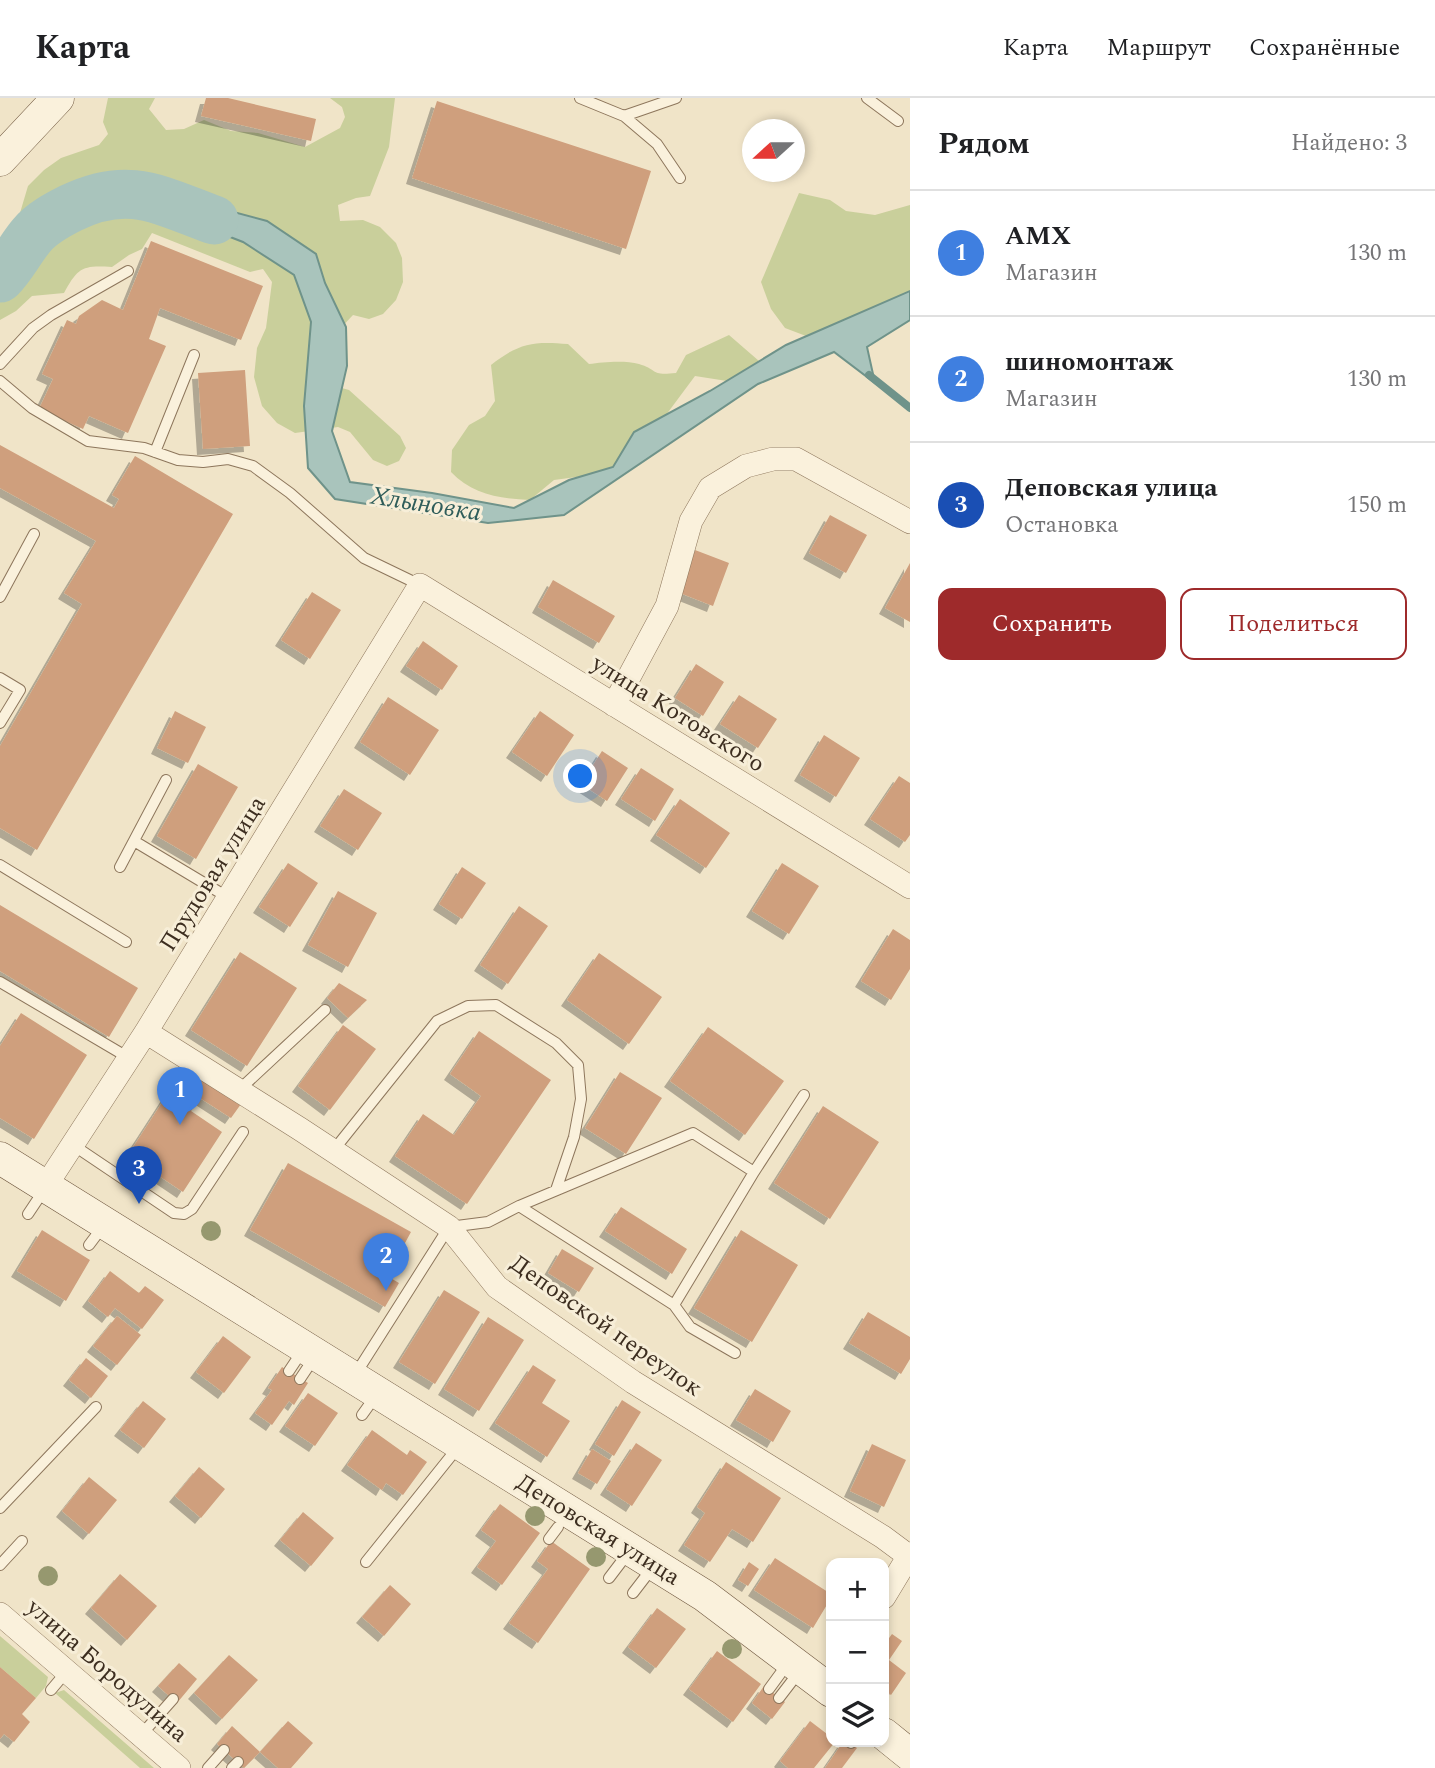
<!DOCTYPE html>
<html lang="ru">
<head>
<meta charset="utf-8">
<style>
	:root { --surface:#fff; --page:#f2f2f2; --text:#202124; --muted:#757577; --line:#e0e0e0; --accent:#9e2a2b }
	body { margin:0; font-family:Spectral,serif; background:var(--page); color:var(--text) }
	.controls { position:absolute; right:21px; bottom:21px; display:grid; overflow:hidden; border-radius:14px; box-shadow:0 4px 10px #0003 }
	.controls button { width:63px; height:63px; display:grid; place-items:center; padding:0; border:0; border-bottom:2px solid var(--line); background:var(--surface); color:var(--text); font:35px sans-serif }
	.compass { position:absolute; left:742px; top:21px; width:63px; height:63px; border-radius:50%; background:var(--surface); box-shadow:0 4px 10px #0003; rotate:249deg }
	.you { position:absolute; left:581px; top:679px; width:24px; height:24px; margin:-18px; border:5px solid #fff; border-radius:50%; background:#1a73e8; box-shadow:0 0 0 10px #1a73e833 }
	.badge { display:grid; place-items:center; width:46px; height:46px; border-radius:50%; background:var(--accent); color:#fff; font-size:23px; font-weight:700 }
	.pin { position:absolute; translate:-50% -58px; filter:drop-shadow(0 2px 4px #0008) }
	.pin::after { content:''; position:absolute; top:37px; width:24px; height:21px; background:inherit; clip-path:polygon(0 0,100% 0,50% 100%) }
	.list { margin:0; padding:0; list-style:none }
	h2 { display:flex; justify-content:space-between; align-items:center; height:91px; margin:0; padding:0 28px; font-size:30px }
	h2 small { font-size:23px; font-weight:400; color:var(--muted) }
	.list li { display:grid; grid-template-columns:46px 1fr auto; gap:21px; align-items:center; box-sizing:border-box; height:126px; padding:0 28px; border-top:2px solid var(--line) }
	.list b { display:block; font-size:26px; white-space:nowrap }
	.list p { margin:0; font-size:23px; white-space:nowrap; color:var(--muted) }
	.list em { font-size:23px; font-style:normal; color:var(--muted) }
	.actions { display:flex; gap:14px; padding:21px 28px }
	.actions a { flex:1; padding:16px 0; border:2px solid var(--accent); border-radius:14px; text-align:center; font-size:24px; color:var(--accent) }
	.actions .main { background:var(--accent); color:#fff }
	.icon { flex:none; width:38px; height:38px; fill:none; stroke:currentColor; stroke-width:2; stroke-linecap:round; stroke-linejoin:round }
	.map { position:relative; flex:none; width:910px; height:1670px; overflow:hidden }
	header { display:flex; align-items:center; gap:42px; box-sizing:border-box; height:98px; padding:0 35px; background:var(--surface); border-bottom:2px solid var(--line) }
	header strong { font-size:33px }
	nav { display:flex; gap:38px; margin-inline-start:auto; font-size:24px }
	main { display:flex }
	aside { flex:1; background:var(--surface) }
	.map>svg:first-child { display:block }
	.green { fill:#c9cf9b }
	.water { fill:#a9c4bc; stroke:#6f938a; stroke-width:2 }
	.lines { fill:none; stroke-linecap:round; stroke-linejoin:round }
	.stream { stroke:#6f938a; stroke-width:8 }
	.river { stroke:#a9c4bc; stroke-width:49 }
	.building { fill:#cf9f7d; filter:url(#shadow) }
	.lane-casing { stroke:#8d765c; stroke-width:12 }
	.street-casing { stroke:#8d765c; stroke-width:24 }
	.secondary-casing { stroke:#6f573f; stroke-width:33 }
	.lane { stroke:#faf1dc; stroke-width:10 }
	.street { stroke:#faf1dc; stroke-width:23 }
	.secondary { stroke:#faf1dc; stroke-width:32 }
	.tree { fill:#96986f }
	.labels { text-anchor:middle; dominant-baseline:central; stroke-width:6; stroke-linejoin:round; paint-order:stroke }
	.street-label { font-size:24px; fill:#3d2e20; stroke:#f7eed8 }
	.water-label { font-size:26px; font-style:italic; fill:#2f5d5a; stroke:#f7eed8 }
</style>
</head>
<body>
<header>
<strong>Карта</strong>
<nav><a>Карта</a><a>Маршрут</a><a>Сохранённые</a></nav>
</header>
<main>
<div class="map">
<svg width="910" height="1670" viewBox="0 0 910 1670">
	<defs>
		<filter id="shadow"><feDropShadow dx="-6" dy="6" stdDeviation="0" flood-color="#0004"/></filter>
	</defs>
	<rect width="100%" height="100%" fill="#f0e4c8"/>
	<path class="green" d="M108 0H155L149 11 166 32 184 31 204 22 231 33 258 35 305 49 340 30 345 19 342 9 330 0H395L389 49 370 98 356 100 338 107 340 123 363 122 380 129 396 145 402 160 403 184 396 202 383 216 369 221 353 217 338 233 320 284 349 292 400 338 406 350 399 363 387 368 373 362 350 334 338 329 295 335 277 325 262 308 254 279 257 250 266 230 272 184 263 171 250 174 152 135 142 151 129 157 112 169C83 167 78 169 64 195L32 198 16 213 0 222V148L17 125 28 88 44 72 61 60 99 47 108 36 103 24Z
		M799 95 830 102 846 113 875 117 910 107V193L806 238 785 230 771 211 761 184Z
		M729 237 759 263 727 283 695 278 666 317 634 334 613 369 584 378 554 382 530 402C500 401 472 396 451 374L452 352 469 327 485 318 495 303 491 267C519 245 533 243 568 246L589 266C603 264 625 262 639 266 659 272 650 278 676 275L686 257Z
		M0 1538 48 1579 46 1588 36 1600 0 1569Z
		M64 1592 154 1670H140L55 1595Z"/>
	<path class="water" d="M155 93 267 123 316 156 325 185 346 229 347 268 332 333 350 384 432 395 514 410 569 382 613 369 634 334 710 293 786 247 910 193V222L867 249 875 285 834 254 758 286 564 417 488 425 335 401 308 370 304 308 311 224 294 177 243 144 150 108Z"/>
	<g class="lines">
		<path class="stream" d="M869 277 910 310"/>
		<path class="river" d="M0 180C13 167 20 151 32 137 42 125 57 117 71 110 129 82 159 102 214 122"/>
	</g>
	<path class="building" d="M206 0H228L316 21 311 43 201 18Z
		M437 3 651 73 626 151 412 80Z
		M151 143 263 188 241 242 160 210 149 241 166 248 128 335 89 318 83 331 39 311 53 281 42 276 67 222 76 226 79 218 102 202 123 212Z
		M245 272 250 348 203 351 198 275Z
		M0 347 114 410 119 401 112 397 135 358 233 416 37 752 0 730V648L82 506 64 495 96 443 0 390Z
		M830 417 867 437 846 475 809 455Z
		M695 452 729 465 713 508 680 495Z
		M910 465V524L885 510Z
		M553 482 615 518 599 545 538 509Z
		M312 494 341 512 310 561 281 542Z
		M423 543 458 568 442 592 406 568Z
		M696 566 724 584 703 618 675 600Z
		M739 597 777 621 758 650 720 626Z
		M388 599 439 632 410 677 360 644Z
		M175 613 206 629 188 665 157 650Z
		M540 613 574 637 547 678 512 654Z
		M824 637 860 660 836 699 800 677Z
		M602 653 628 670 607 703 581 686Z
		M198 666 238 689 196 761 157 738Z
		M641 670 674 691 655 723 621 701Z
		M899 678 910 685V737L905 744 870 721Z
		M344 691 382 715 358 752 320 728Z
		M680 701 730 735 706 770 656 737Z
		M288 765 318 785 290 829 259 809Z
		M782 765 819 788 789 836 752 813Z
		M462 769 486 785 462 821 439 806Z
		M338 793 377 815 348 869 308 847Z
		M0 807 138 890 109 939 0 873Z
		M519 808 548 828 508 886 480 867Z
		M893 831 910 842V871L891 902 861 883Z
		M240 854 297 890 247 968 191 932Z
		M599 855 662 899 629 946 567 902Z
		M339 885 367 902 348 920 327 900Z
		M21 915 87 957 34 1041 0 1020V948Z
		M343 927 376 951 330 1012 298 988Z
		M708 929 784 983 745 1037 670 983Z
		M479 933 551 982 467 1106 395 1058 423 1016 454 1037 481 998 450 976Z
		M185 969 241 1006 231 1020 200 1000 191 1013 222 1034 183 1094 128 1057Z
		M620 974 662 1000 626 1056 585 1030Z
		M823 1008 879 1044 830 1121 774 1085Z
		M288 1065 411 1134 387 1178 399 1185 385 1209 250 1132Z
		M621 1109 687 1151 672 1176 605 1133Z
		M42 1132 90 1162 66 1203 17 1173Z
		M741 1132 798 1167 752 1244 694 1210Z
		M562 1151 594 1170 579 1194 548 1175Z
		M110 1173 139 1195 145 1188 164 1202 142 1231 115 1210 108 1219 88 1203Z
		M444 1192 480 1214 435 1286 399 1264Z
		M868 1214 910 1239V1261L901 1276 849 1245Z
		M117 1218 141 1237 117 1267 93 1248Z
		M488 1219 524 1242 479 1313 444 1291Z
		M223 1238 251 1259 224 1295 196 1274Z
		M86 1260 108 1278 91 1300 69 1282Z
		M533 1267 556 1282 542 1305 570 1323 547 1359 495 1325Z
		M282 1269 308 1285 294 1307 289 1303 272 1327 255 1315 272 1292 268 1290Z
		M755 1291 791 1313 773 1344 736 1322Z
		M308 1295 338 1315 315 1348 285 1328Z
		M622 1302 641 1314 614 1358 595 1346Z
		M143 1303 166 1321 144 1350 120 1332Z
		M372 1332 407 1357 410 1352 427 1364 403 1397 386 1385 382 1392 347 1367Z
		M636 1345 662 1362 632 1408 606 1391Z
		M872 1346 906 1362 884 1409 850 1393Z
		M592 1351 611 1363 597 1386 578 1375Z
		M726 1364 781 1400 753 1444 732 1431 710 1464 684 1447 705 1415 697 1409Z
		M199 1369 225 1391 201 1420 175 1398Z
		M89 1379 117 1402 89 1436 62 1413Z
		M500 1406 540 1435 502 1487 477 1469 496 1443 481 1432Z
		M303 1414 334 1440 311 1468 280 1442Z
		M551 1443 590 1471 538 1545 509 1525 548 1471 537 1463Z
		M775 1460 831 1496V1500L813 1530 754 1492Z
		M749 1464 759 1471 748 1488 738 1482Z
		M120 1476 157 1508 127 1542 91 1510Z
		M390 1487 411 1506 384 1538 362 1519Z
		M657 1510 686 1531 656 1570 628 1549Z
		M892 1536 902 1543 889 1562 884 1558V1547Z
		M717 1553 761 1586 733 1624 689 1591Z
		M229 1557 258 1582 222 1621 194 1595Z
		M889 1562 906 1575 891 1597 884 1591V1570Z
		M179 1565 197 1581 177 1605 158 1588Z
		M0 1569 36 1600 22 1616 30 1624 14 1644 4 1636 0 1641Z
		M764 1588 785 1604 772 1621 752 1605Z
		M288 1623 313 1645 291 1670H278L260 1654 244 1670 217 1646 232 1628 260 1654Z
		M810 1623 831 1639V1644H835L814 1670H788L780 1663Z
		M843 1644H849L857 1650 842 1670H825Z"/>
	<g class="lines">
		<g class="lane-casing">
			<path id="lane" d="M580 0 624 18 657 46 680 80
				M867 0 898 23
				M624 18 676 0
				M0 266 33 230 51 217 128 173
				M0 283 32 310 88 343 144 350 178 362 203 364 228 361 253 368 290 395 364 460 420 487
				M155 354 194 257
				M0 499 34 436
				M0 580 20 592 0 625
				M134 743 229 800
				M0 767 126 844
				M120 769 166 682
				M0 884 129 960
				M239 992 325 912
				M73 1047 174 1115 184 1116 192 1111 243 1034
				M333 1053 437 923 468 908 496 907 556 945 578 967 581 1001 574 1039 556 1092
				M754 1074 804 997
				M28 1116 44 1092
				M89 1147 104 1127
				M674 1207 690 1229 735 1255
				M289 1273 303 1252
				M355 1277 449 1129 488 1124 519 1108 693 1035 754 1074 674 1207 519 1108
				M300 1281 314 1260
				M362 1317 377 1296
				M0 1410 96 1309
				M549 1441 558 1429
				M366 1464 459 1348
				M0 1467 22 1443
				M609 1480 628 1455
				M633 1495 653 1469
				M769 1591 788 1565
				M51 1592 67 1573
				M779 1600 799 1574
				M141 1637 173 1601
				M851 1645 852 1644
				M208 1670 224 1652
				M232 1670 238 1664"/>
		</g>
		<g class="street-casing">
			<path id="street" d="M614 607 667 508 691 423 710 390 746 368 773 361H796L910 424
				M146 934 300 1031 449 1129 497 1189 633 1284 883 1439 910 1459
				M45 1089 146 934 420 487 910 789
				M884 1499 910 1456
				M0 1516 179 1670"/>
		</g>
		<g class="secondary-casing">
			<path id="secondary" d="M0 62 58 0
				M0 1060 705 1498 831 1593
				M884 1636 910 1657"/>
		</g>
		<use href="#lane" class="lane"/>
		<use href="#street" class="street"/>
		<use href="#secondary" class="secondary"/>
	</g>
	<g class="tree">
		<circle cx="211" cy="1133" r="10"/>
		<circle cx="535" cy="1418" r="10"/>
		<circle cx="596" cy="1459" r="10"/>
		<circle cx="48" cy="1478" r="10"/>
		<circle cx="732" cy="1551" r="10"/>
	</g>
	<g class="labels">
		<g class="street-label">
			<text transform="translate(678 616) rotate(32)">улица Котовского</text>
			<text transform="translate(213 776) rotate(-58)">Прудовая улица</text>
			<text transform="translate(606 1228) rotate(35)">Деповской переулок</text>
			<text transform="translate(598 1432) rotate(32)">Деповская улица</text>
			<text transform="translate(107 1573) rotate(41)">улица Бородулина</text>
		</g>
		<g class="water-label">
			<text transform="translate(426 406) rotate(9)">Хлыновка</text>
		</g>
	</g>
</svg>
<div class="controls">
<button>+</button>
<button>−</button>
<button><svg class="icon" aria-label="layers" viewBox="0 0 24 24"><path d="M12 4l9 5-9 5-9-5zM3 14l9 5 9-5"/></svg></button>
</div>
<svg class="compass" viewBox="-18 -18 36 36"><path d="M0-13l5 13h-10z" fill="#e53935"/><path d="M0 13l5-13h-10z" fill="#757577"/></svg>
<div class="you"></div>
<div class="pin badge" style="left:180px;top:1027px;background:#3f7fe0">1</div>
<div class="pin badge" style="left:386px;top:1193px;background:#3f7fe0">2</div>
<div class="pin badge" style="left:139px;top:1106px;background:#1a4fb4">3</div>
</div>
<aside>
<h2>Рядом<small>Найдено: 3</small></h2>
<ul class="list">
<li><span class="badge" style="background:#3f7fe0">1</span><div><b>AMX</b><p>Магазин</p></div><em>130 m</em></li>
<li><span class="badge" style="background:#3f7fe0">2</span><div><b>шиномонтаж</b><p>Магазин</p></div><em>130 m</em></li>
<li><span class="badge" style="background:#1a4fb4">3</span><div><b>Деповская улица</b><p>Остановка</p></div><em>150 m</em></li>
</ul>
<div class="actions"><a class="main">Сохранить</a><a>Поделиться</a></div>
</aside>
</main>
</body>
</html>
